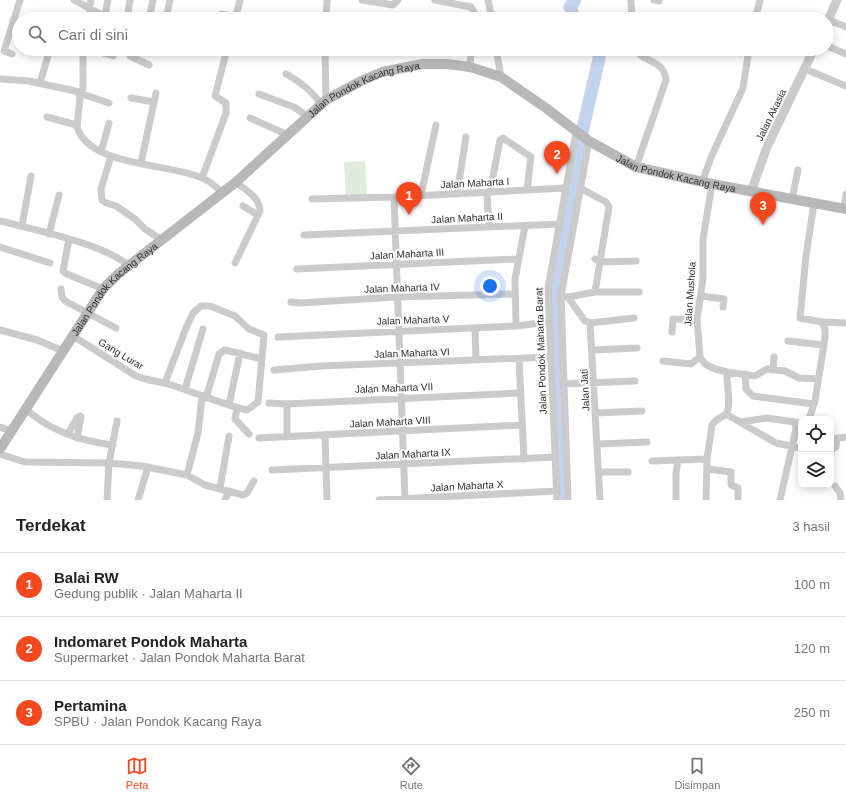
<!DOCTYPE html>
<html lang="id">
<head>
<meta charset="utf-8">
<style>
	:root { --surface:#fff; --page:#f6f6f6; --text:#222; --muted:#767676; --line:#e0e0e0; --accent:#f5481f }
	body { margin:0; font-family:Arial,sans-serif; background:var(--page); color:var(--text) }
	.controls { position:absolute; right:12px; bottom:12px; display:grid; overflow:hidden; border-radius:8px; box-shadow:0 2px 10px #0003 }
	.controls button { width:36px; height:36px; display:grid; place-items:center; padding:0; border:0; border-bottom:1px solid var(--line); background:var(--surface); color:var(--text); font:20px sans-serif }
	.you { position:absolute; left:490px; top:286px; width:14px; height:14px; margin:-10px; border:3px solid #fff; border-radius:50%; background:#1a73e8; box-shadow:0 0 0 6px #1a73e833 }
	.badge { display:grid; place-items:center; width:26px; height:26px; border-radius:50%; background:var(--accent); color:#fff; font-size:13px; font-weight:700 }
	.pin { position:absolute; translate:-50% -33px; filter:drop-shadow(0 1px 2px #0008) }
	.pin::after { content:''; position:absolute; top:21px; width:14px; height:12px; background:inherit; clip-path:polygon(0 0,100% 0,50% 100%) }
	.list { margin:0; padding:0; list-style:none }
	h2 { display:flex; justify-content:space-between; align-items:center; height:52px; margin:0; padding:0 16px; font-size:17px }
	h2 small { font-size:13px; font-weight:400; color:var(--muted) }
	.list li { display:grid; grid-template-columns:26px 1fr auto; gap:12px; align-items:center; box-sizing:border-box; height:64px; padding:0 16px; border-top:1px solid var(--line) }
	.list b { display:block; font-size:15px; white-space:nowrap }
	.list p { margin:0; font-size:13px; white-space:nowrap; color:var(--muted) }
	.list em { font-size:13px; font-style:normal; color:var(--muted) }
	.icon { flex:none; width:22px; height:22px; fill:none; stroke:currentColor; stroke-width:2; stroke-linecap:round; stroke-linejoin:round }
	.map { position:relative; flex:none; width:846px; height:500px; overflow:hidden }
	.search { position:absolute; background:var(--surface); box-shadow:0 2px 10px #0003; left:12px; right:12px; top:12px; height:44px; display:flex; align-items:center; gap:10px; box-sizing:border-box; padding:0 14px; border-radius:22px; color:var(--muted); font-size:15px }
	.sheet { height:244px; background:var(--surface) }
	nav { display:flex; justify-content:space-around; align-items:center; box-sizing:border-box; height:56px; border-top:1px solid var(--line); background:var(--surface); font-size:11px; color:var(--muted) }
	nav a { display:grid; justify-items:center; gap:2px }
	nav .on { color:var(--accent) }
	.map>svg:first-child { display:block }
	.green { fill:#dfedda }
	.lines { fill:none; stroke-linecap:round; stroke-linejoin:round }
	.river { stroke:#c4d3ee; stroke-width:13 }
	.pedestrian { stroke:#cbcbcb; stroke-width:5 }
	.minor { stroke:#cbcbcb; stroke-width:7 }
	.tertiary { stroke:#cbcbcb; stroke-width:9 }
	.secondary { stroke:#b8b8b8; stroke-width:10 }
	.labels { text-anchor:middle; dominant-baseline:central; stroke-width:4; stroke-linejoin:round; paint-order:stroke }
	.street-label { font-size:10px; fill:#2e2e2e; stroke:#fff }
</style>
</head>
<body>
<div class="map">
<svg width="846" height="500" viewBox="0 0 846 500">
	<rect width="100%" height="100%" fill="#fff"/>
	<path class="green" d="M365 161 367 196 346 197 344 162Z"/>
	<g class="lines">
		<path class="river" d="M575 19 570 7 575 0
			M562 500 553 292 577 154 599 59V49"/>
		<path class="pedestrian" d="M221 13 236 16"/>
		<path class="minor" d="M74 0 98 13 119 19
			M362 0 393 5 398 0
			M435 0 471 7 474 12V19
			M488 0 492 19
			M631 0 632 19
			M654 0 659 1
			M89 9 91 0
			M105 15 108 0
			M127 19 130 0
			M149 19 153 0
			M166 19 170 0
			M235 19 240 0
			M326 19 327 0
			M755 19 760 0
			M827 25 832 21 846 27
			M827 46 846 54
			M90 49 113 56
			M127 49 130 56 149 65
			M325 49 326 100
			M496 49 501 77
			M636 49C642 63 664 59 666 80L636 167
			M12 54 4 51 20 0
			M470 67 471 49
			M805 69 846 86
			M286 74C301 82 312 91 321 104
			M0 79 29 81 75 91 79 93 80 97 77 127C89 167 170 163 202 178 210 181 216 187 222 192
			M40 83 50 49
			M79 93 83 89V49
			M79 93 109 103
			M259 94 294 107 307 116
			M131 98 154 102
			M47 117 77 125
			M250 118 288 135
			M101 152 109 123
			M111 156 101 189 102 200 106 203 116 206 135 219 145 229 162 240
			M141 163 156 93
			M202 178 226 113V103L215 96 227 49
			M702 182 712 155 743 88 749 49
			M580 188 606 202 609 207 595 292
			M490 192 500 140 503 138 531 157 527 190
			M487 193 489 226
			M457 194 466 137
			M421 195 436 125
			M394 197 405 500
			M312 199 394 197 566 188
			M792 199 798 170
			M814 203 806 256 800 318 822 322 846 323
			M243 206 258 215
			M844 208 846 194
			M0 221C35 230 101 243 128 265
			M22 226 31 176
			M49 234 59 195
			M304 235 559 224
			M69 239 63 271 67 274 103 289
			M0 247 50 263
			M595 259 600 262 636 261
			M235 263 260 211C260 197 245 190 236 182
			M297 269 517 259
			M61 289 62 297 65 301 116 328
			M561 296 568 297 584 320 590 323 634 318
			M701 296 724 299 723 307
			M568 297 595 292H639
			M291 302 301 303 396 297 514 294
			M590 323 600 500
			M516 326 515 279 525 226
			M475 328 476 360
			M0 330 37 340 63 351
			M672 332 673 319 697 320
			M73 336 136 376C148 381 159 381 171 385 197 393 221 404 247 410L258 402 264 335 249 329 235 316 210 306H201L193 313 186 328 165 383
			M278 337 516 326 549 322
			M788 341 823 345
			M593 350 637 348
			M519 359 524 459
			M663 361 691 364 700 357
			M274 370 321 366 551 357
			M773 370 774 357
			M727 372 755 376 767 369 785 371 799 378 818 379
			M745 374 746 389 753 396 814 404
			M563 384 635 381
			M185 389 203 329
			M206 398 219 354 225 350 262 359
			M269 403 287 404 520 393
			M287 404V437
			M229 405 240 353
			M25 408C49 431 80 441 113 445
			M237 408 235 419 249 434
			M596 413 642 411
			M726 414 776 443 801 448
			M809 419 815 401 825 338V329L822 322
			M740 422 767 418 801 423
			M0 427 11 431
			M68 434 77 418 80 416 81 417 77 438
			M325 435 327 500
			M259 438 522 425
			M598 444 647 442
			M831 450 836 447 837 438 846 437
			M0 454 25 462 109 463 142 466 187 475 205 485 243 495 247 493 254 481
			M652 461 707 459
			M707 469 731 472V485L738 488V500
			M272 470 556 457
			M599 472H628
			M187 475 198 433 202 397
			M835 486 840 493 841 500
			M220 488 229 436
			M107 500 109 463 117 421
			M138 500 148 467
			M225 500 229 491
			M379 500 557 491
			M557 500 548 288 576 132
			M568 500 561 296 589 141
			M676 500V473L678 461
			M706 500 707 459 712 425 715 421 726 414C732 406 726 383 727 372L715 369 705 364 700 357 699 343 697 320 703 278V239L712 184
			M780 500 796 429 795 422"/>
		<path class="tertiary" d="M827 23 837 0
			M751 192 767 147 814 49"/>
		<path class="secondary" id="s1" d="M0 449 103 289 118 274 236 182 326 100 361 81 382 72 423 64H447L470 67 501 77 546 108 589 141 636 167 712 184 846 209"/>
	</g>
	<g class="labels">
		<g class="street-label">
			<text stroke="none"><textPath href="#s1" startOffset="522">Jalan Pondok Kacang Raya</textPath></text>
			<text transform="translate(771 115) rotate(-64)">Jalan Akasia</text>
			<text stroke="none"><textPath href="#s1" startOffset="870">Jalan Pondok Kacang Raya</textPath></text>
			<text transform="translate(475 183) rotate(-3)">Jalan Maharta I</text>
			<text transform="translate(467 218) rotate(-3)">Jalan Maharta II</text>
			<text transform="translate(407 254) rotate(-3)">Jalan Maharta III</text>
			<text transform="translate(402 288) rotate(-2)">Jalan Maharta IV</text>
			<text stroke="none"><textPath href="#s1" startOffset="198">Jalan Pondok Kacang Raya</textPath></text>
			<text transform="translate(690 294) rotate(-86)">Jalan Mushola</text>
			<text transform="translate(413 320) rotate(-2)">Jalan Maharta V</text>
			<text transform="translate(541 351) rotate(-92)">Jalan Pondok Maharta Barat</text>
			<text transform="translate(412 353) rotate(-2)">Jalan Maharta VI</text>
			<text transform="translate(121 354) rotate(31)">Gang Lurar</text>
			<text transform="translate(394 388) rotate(-2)">Jalan Maharta VII</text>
			<text transform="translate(585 390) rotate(-93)">Jalan Jati</text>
			<text transform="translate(390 422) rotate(-3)">Jalan Maharta VIII</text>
			<text transform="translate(413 454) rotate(-3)">Jalan Maharta IX</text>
			<text transform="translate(467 486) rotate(-3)">Jalan Maharta X</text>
		</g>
	</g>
</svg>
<div class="controls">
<button><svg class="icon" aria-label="locate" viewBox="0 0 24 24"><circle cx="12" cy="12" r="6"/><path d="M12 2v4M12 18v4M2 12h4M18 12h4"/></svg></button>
<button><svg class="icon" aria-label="layers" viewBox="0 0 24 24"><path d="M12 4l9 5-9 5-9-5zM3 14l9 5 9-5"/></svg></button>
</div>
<div class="you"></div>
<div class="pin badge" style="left:409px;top:215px">1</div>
<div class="pin badge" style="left:557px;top:174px">2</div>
<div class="pin badge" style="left:763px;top:225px">3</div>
<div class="search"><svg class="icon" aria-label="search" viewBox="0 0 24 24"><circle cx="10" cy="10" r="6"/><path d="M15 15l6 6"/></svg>Cari di sini</div>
</div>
<section class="sheet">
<h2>Terdekat<small>3 hasil</small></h2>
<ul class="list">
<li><span class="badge">1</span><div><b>Balai RW</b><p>Gedung publik · Jalan Maharta II</p></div><em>100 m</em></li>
<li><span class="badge">2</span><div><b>Indomaret Pondok Maharta</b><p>Supermarket · Jalan Pondok Maharta Barat</p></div><em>120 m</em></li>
<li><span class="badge">3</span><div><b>Pertamina</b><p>SPBU · Jalan Pondok Kacang Raya</p></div><em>250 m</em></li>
</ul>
</section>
<nav>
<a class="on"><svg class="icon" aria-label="map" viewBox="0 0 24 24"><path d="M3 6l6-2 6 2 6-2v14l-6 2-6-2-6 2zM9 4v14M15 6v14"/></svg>Peta</a>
<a><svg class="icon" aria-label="directions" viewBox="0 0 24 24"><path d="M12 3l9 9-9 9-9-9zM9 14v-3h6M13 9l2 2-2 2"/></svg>Rute</a>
<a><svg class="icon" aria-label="saved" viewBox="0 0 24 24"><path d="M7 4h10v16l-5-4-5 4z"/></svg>Disimpan</a>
</nav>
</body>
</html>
